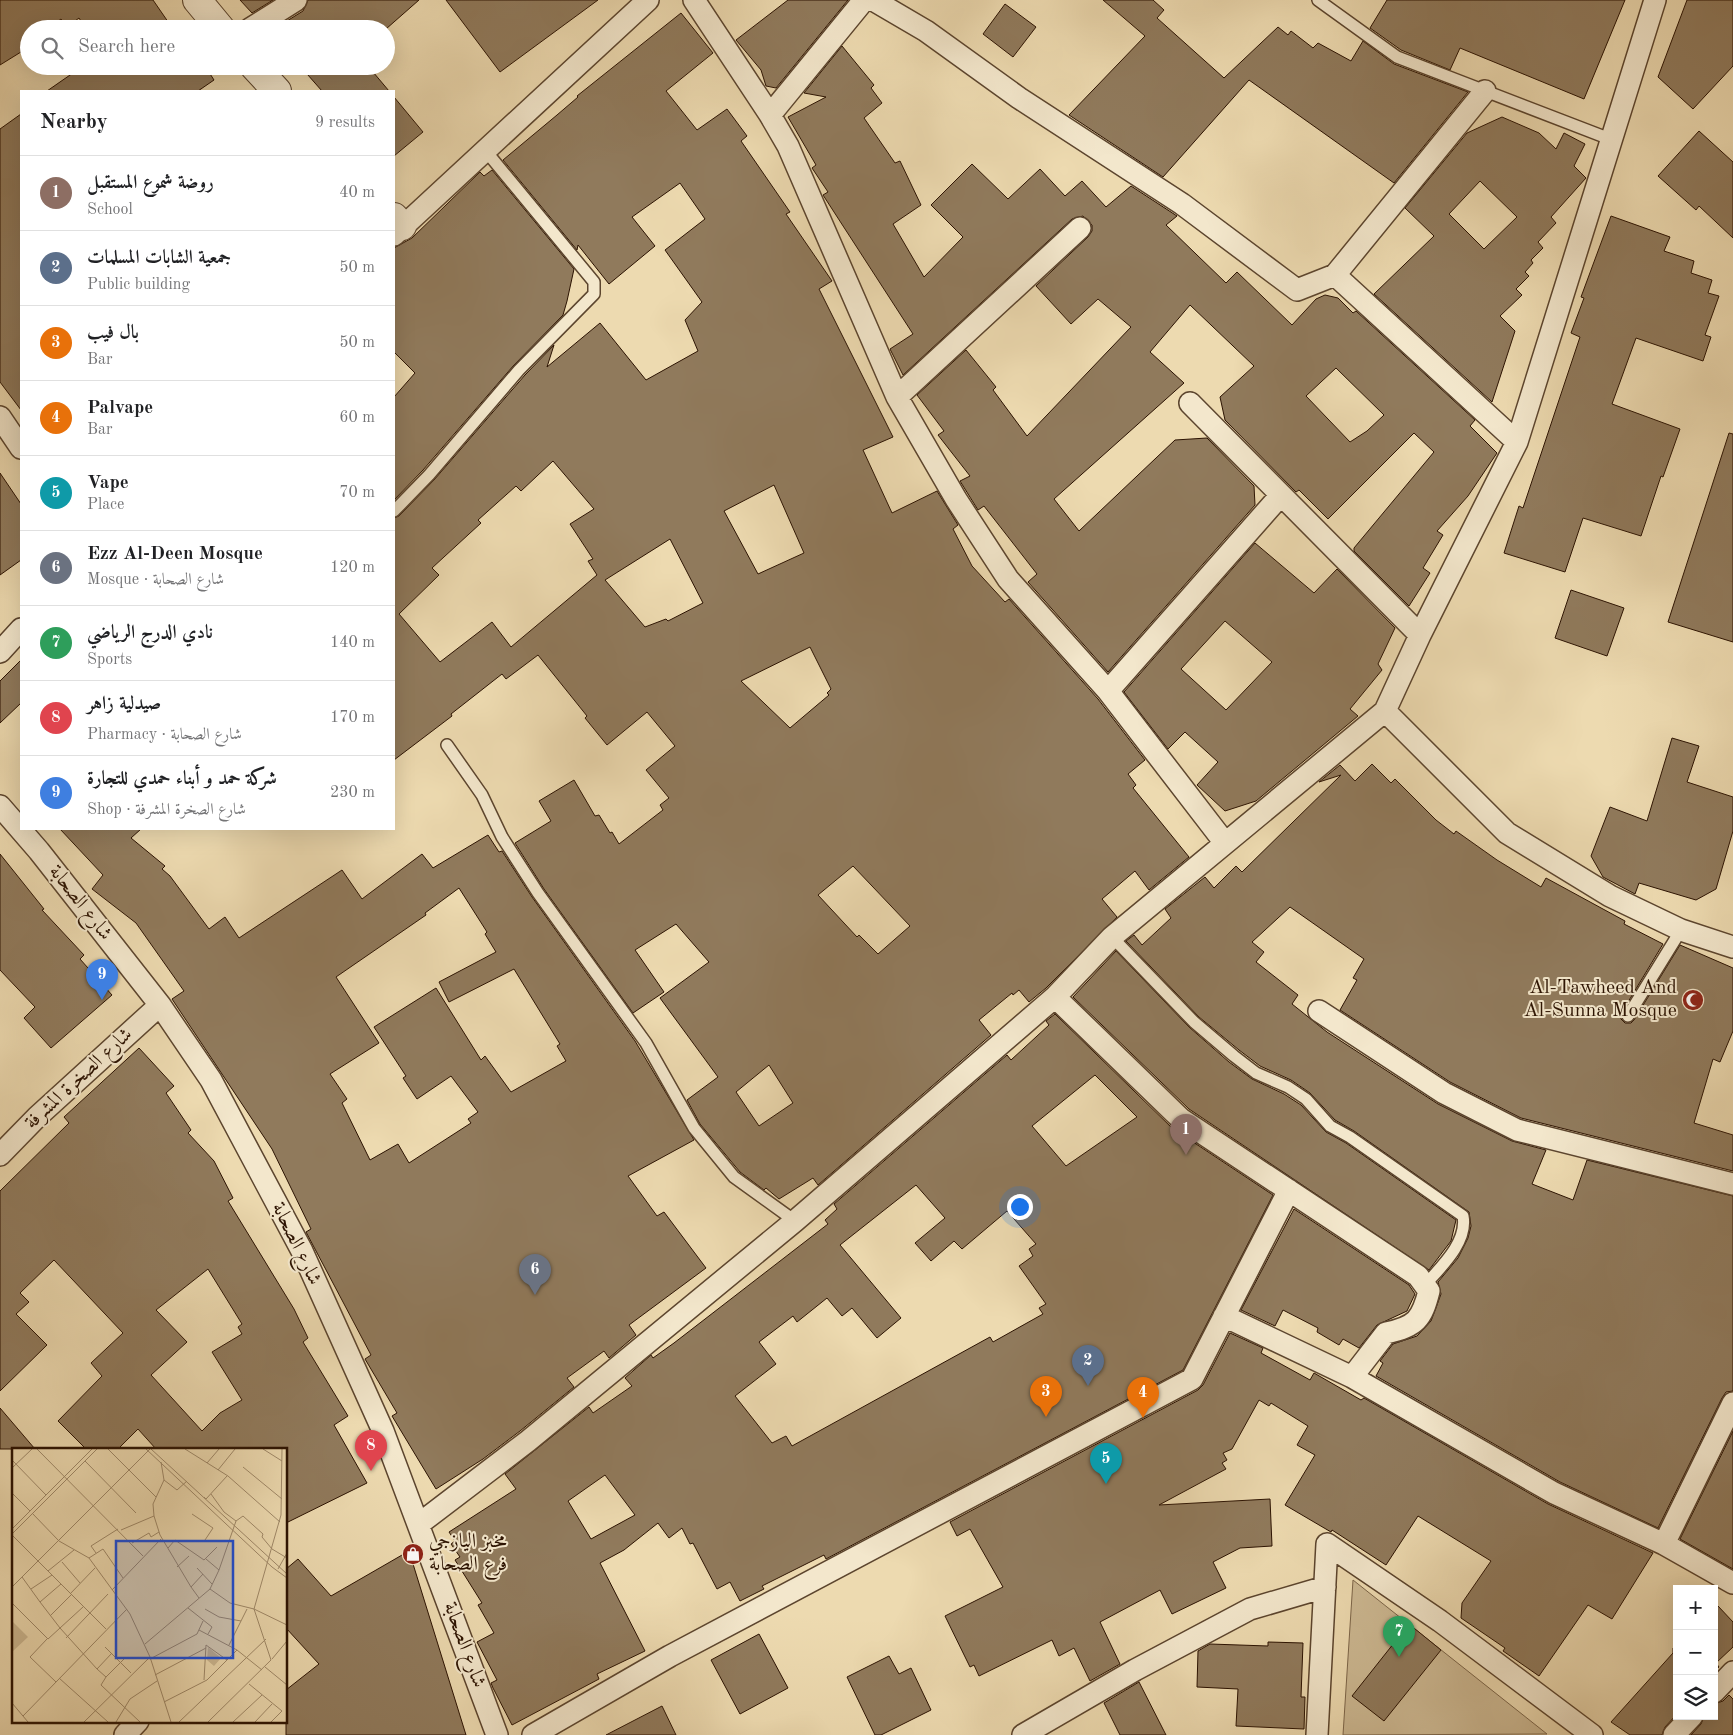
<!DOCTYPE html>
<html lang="en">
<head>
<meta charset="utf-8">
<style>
	:root { --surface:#fff; --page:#f6f6f6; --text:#202124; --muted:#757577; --line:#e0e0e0; --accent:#8f2418 }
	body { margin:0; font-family:"Old Standard TT",Amiri,serif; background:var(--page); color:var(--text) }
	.controls { position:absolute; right:15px; bottom:15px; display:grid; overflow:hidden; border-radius:0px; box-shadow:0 5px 20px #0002 }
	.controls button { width:45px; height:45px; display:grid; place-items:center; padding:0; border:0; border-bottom:1px solid var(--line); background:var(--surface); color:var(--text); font:25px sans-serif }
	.you { position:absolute; left:1019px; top:1206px; width:18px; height:18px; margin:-12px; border:4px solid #fff; border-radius:50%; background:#1a73e8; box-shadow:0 0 0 8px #1a73e833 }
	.badge { display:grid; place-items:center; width:32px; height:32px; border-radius:50%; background:var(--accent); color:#fff; font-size:16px; font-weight:700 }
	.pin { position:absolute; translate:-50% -41px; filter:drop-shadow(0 1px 2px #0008) }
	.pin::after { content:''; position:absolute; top:26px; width:18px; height:15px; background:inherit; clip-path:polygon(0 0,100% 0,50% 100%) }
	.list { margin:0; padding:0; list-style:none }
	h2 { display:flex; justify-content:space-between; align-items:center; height:65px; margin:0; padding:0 20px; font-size:21px }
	h2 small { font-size:16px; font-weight:400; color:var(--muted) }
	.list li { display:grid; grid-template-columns:32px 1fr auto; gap:15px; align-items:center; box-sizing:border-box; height:75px; padding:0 20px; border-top:1px solid var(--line) }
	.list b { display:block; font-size:19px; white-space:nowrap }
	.list p { margin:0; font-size:16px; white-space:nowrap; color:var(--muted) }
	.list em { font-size:16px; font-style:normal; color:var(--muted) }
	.icon { flex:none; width:28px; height:28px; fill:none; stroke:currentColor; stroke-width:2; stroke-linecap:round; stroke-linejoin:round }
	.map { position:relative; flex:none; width:1733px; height:1735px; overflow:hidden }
	.search { position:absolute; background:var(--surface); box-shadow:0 5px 20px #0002; left:20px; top:20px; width:375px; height:55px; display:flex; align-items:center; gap:12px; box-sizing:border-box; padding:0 18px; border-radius:28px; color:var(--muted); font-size:19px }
	.panel { position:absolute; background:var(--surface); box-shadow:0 5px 20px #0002; left:20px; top:90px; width:375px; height:740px; border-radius:0px }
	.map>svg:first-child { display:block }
	.green { fill:#ccb892; stroke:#7c664a }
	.building { fill:#907a5c; stroke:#2c1302; fill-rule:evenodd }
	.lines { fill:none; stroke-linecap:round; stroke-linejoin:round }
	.service-casing { stroke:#5c452e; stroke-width:14 }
	.minor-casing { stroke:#5c452e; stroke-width:24 }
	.tertiary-casing { stroke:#5c452e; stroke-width:30 }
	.service { stroke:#f3e7cc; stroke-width:11 }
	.minor { stroke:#f3e7cc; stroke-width:21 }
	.tertiary { stroke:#f3e7cc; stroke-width:28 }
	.labels { text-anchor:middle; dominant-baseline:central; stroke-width:4; stroke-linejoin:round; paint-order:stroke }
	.street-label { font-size:20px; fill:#2c1302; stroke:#f3e7cc }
	.poi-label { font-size:20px; fill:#2c1302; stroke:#f3e7cc; text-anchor:end }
	.inset-road { fill:none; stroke:#a08a6a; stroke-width:1 }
	.view { fill:#1d4ed8; fill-opacity:0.15; stroke:#1d4ed8; stroke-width:2.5 }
	.inset-edge { fill:none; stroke:#2c1302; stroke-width:2.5 }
</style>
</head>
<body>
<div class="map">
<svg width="1733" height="1735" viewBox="0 0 1733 1735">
	<rect width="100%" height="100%" fill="#eddab0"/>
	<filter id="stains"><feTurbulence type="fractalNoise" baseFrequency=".004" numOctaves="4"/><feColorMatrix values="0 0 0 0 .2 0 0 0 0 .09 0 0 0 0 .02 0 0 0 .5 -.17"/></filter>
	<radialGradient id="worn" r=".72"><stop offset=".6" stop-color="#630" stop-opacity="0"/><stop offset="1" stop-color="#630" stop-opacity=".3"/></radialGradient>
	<path class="green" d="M1353 1580 1547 1734 1343 1735Z"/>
	<path class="building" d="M0 0H153L173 29H86L79 18 67 27 61 19 47 29H29V47L0 65Z
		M240 0H273L252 13Z
		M308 0H419L386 29H274L303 11Z
		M446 0H598L500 72Z
		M788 0H848L776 88 766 86 761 70 736 40Z
		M1103 0H1153L1164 10 1157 18 1224 78 1278 27 1288 35 1291 31 1313 48 1318 43 1351 61 1363 41 1394 64 1468 92 1394 183 1249 80 1163 177 1069 115 1145 36Z
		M1387 0H1625L1584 99 1460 48 1450 70 1401 50 1370 28Z
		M1687 0H1733V66L1693 109 1658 77Z
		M1005 4 1036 27 1013 57 983 34Z
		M681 13 713 53 666 91 697 130 727 109 747 136 741 141 790 212 786 214 832 281 819 289 893 437 863 450 892 513 937 491 958 525 953 529 972 566 1005 602 1009 599 1098 699 1145 760 1128 774 1136 785 1133 788 1189 857 1149 890 1135 871 1102 899 1117 917 1046 988 1029 1002 1019 990 1013 995 1012 993 979 1020 991 1035 818 1185 813 1178 779 1199 766 1188 764 1190 740 1172 700 1124 687 1100 718 1077 660 998 709 962 676 924 635 950 664 992 633 1013 544 889 515 843 551 821 539 801 574 780 595 816 599 815 610 833 612 832 619 844 663 810 660 805 669 798 646 770 675 746 647 712 607 745 585 718 587 716 538 655 506 679 502 674 451 714 452 716 394 760V518L399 516 434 480 525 375 554 345 547 367 600 323 646 380 698 351 685 320 702 302 665 250 705 219 680 183 632 217 655 246 609 284 578 245 577 250 503 160 557 115 578 97 577 96ZM553 461 594 509 570 524 593 559 588 561 597 575 511 647 492 622 440 662 399 614 439 575 432 568 481 523 478 520 516 486 521 491ZM774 485 804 553 758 574 724 511ZM670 539 703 603 668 621 666 619 645 627 605 580ZM810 647 831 689 827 693 829 695 790 728 741 681ZM853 866 910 926 878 954 859 935 857 937 818 895ZM769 1065 793 1103 759 1126 736 1092Z
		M842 46 874 85 871 88 882 103 864 118 895 163 900 161 921 205 893 224 924 277 963 237 931 205 972 164 1008 199 1040 169 1065 196 1082 181 1106 207 1131 186 1177 216 1166 225 1226 283 1237 272 1292 325 1316 299 1325 295 1338 298 1353 313 1356 311 1475 420 1470 426 1497 453 1468 496 1437 531 1443 535 1423 568 1430 573 1409 606 1354 551V548L1434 452 1414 433 1328 519 1299 490 1296 492 1225 420 1220 397 1254 366 1190 305 1150 352 1184 383 1054 499 1079 531 1175 440 1207 438 1254 486 1255 505 1108 672 1028 582 1037 574 984 506 978 510 960 481 970 476 938 435 944 431 917 395 966 350 996 387 993 390 1027 436 1131 327 1098 299 1071 324 1036 286 1088 237 1092 231V225L1083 216 1072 219 903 375 890 349 913 334 823 195 828 192 812 168 816 165 788 117 826 97 804 93ZM1336 368 1384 415 1367 431 1350 442 1306 396Z
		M83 66H205L214 80 198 91H47Z
		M300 66H368L389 91H322Z
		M394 97 423 132 394 156Z
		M21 114V410L0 382V129Z
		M1502 117 1539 133 1556 149 1564 133 1585 144 1574 166 1586 178 1551 217 1556 223 1538 242 1543 248 1531 260 1533 263 1525 272 1529 276 1516 289 1522 295 1500 316 1515 331 1492 402 1374 294 1434 236 1405 208 1467 133ZM1480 181 1517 217 1484 249 1449 214Z
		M1699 131 1733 162V238L1699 206 1696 210 1658 176Z
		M492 170 574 269 567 301 563 315 514 365 423 470 394 500V397L415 373 394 352V248L412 238 480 172 484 176Z
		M1611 216 1670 237 1664 251 1694 261 1691 273 1712 280 1708 293 1719 296 1705 335 1711 337 1703 361 1636 338 1612 404 1680 429 1663 477 1661 476 1641 536 1583 518 1565 572 1504 553 1519 506 1523 508 1580 337 1571 333 1584 298 1581 297Z
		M1729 433 1733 434V642L1668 622Z
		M0 473 21 504V560L0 575Z
		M1255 543 1314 593 1337 569 1395 628 1378 664 1382 670 1350 709 1358 716 1256 801 1225 811 1197 785 1218 762 1185 732 1168 749 1124 692ZM1225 621 1272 662 1226 710 1181 669Z
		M1571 590 1624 608 1607 656 1555 638Z
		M21 660V703L0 723V681Z
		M1672 738 1699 746 1687 782 1733 797V831L1716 889 1696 900 1639 883 1635 894 1603 877 1591 856 1610 807 1647 821Z
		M1372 764 1391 783 1395 779 1436 820 1454 834 1456 831 1497 860 1541 887 1546 878 1625 921 1624 924 1663 944 1622 1012 1621 1019 1625 1023H1631L1634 1020 1680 945 1733 968V1031L1720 1062 1713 1059 1694 1123 1733 1135V1171L1521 1118 1450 1082 1340 1010 1357 980 1353 978 1364 959 1290 907 1252 942 1264 952 1256 962 1298 995 1292 1004 1327 1032 1438 1104 1512 1141 1546 1150 1532 1184 1573 1200 1587 1160 1733 1196V1391L1726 1392 1722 1398 1658 1528 1560 1482 1376 1376 1383 1363 1380 1361 1393 1344 1417 1336 1431 1321 1441 1294 1438 1282 1458 1258 1468 1238 1471 1226 1469 1212 1354 1131 1335 1120 1310 1093 1291 1080 1260 1066 1239 1050 1199 1017 1126 941 1134 935 1142 945 1171 918 1165 909 1205 877 1214 888 1236 866 1242 872 1341 775 1319 782 1340 765 1355 781Z
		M60 829H141L131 838 165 866 162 869 170 876 209 929 225 917 239 938 342 870 362 899 422 854 433 868 488 835 499 852 502 851 532 897 635 1041 694 1140 628 1176 657 1216 664 1212 706 1268 629 1325 636 1335 609 1358 604 1351 567 1378 574 1387 520 1431 483 1459 436 1489 392 1416 397 1413 365 1359 371 1355 306 1232 311 1229 272 1149 172 999 184 991 136 923 92 889 103 875ZM459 888 487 932 485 934 496 952 439 982 449 1002 514 969 560 1044 557 1046 566 1061 511 1092 485 1056 481 1060 436 988 374 1027 406 1076 403 1078 417 1099 451 1076 478 1112 468 1119 471 1123 409 1163 398 1144 370 1160 342 1103 347 1099 330 1074 379 1043 336 977 426 915 425 913Z
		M0 854 44 909 42 910 84 955 80 959 112 995 51 1048 24 1018 35 1007 0 970Z
		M1116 951 1189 1027 1229 1062 1252 1079 1284 1094 1301 1105 1326 1132 1346 1143 1456 1220 1451 1241 1429 1270 1189 1109 1073 997Z
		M1055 1014 1172 1128 1273 1195 1183 1370 826 1559 824 1555 762 1586 764 1589 740 1601 730 1582 717 1589 693 1543 690 1544 682 1528 669 1538 658 1523 624 1550 600 1563 645 1651 597 1674 599 1679 512 1725 493 1688 491 1683 497 1680 477 1642 494 1633 478 1605 482 1603 455 1560 460 1557 451 1544 455 1541 449 1532 516 1489 505 1474 589 1407 593 1413 632 1386 625 1378 651 1355 653 1358 674 1343 828 1224 825 1220 837 1209 834 1204 1007 1055 1011 1060 1049 1025 1046 1021ZM1095 1075 1137 1117 1066 1166 1032 1126ZM916 1185 945 1218 915 1243 931 1261 954 1241 962 1249 1007 1211 1036 1244 1029 1249 1033 1256 1019 1266 1046 1304 1039 1308 1043 1314 993 1342 990 1337 792 1446 786 1436 772 1443 735 1396 776 1364 759 1342 793 1316 797 1322 827 1298 842 1316 852 1308 877 1338 901 1318 840 1245ZM605 1475 635 1515 591 1539 568 1501Z
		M139 1048 174 1086 166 1093 191 1130 188 1133 214 1161 233 1198 228 1201 294 1309 308 1338 303 1342 348 1416 334 1425 367 1483 286 1523V1449H156L138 1429 118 1449H86L58 1421 102 1376 91 1363 123 1333 54 1260 20 1293 29 1302 16 1314 47 1345 0 1391V1191L69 1123 64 1117ZM208 1269 242 1324 238 1327 242 1334 212 1352 242 1400 220 1413 202 1431 151 1375 187 1342 156 1310Z
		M1294 1209 1409 1285 1415 1294 1407 1311 1377 1325 1359 1348 1343 1339 1339 1345 1317 1332 1318 1328 1283 1310 1275 1326 1241 1310Z
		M1230 1333 1263 1348 1261 1353 1310 1380 1314 1373 1361 1400 1364 1398 1548 1504 1653 1553 1612 1619 1588 1605 1539 1676 1503 1651 1505 1648 1461 1618 1462 1603 1491 1561 1418 1516 1386 1565 1332 1530 1331 1532 1285 1505 1315 1455 1297 1445 1308 1426 1271 1403 1269 1406 1259 1400 1232 1449 1223 1453 1227 1460 1222 1463 1226 1469 1159 1505 1270 1499 1272 1546 1240 1548 1213 1562 1226 1588 1172 1614 1160 1590 1100 1622 1120 1664 1090 1681 1074 1648 1059 1656 1052 1640 979 1676 974 1665 970 1667 945 1616 1003 1587 970 1529 957 1536 950 1522 1198 1390 1203 1385Z
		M0 1408 35 1449H0Z
		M1733 1431V1569L1680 1539Z
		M409 1551 466 1735H286V1690L319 1664 286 1628V1569L298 1559 331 1596Z
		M1718 1606 1733 1622V1647L1716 1663 1719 1667 1714 1671V1610Z
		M1409 1624 1441 1650 1384 1721 1352 1696Z
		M759 1634 788 1688 740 1714 711 1660Z
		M1268 1642 1303 1643 1301 1697H1305L1304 1729 1236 1726 1238 1689 1197 1687 1198 1651 1210 1644 1268 1646Z
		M1677 1644V1714L1665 1727 1662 1735H1630L1611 1722 1673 1653V1648Z
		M889 1656 899 1674 911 1668 931 1710 881 1735H875L847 1677Z
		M1139 1682 1166 1735H1120L1104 1703Z
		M1729 1695 1733 1699V1735H1691L1701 1724 1704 1716H1714V1704L1723 1701Z
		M662 1706 676 1735H606Z"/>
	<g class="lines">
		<g class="service-casing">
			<path id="service" d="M1318 0 1397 57 1610 139
				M394 511 429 475 519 370 594 294V282L485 150
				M447 745 482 795 502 837 538 893 646 1043 694 1128 734 1177 795 1221
				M1112 937 1194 1022 1234 1056 1256 1073 1288 1087 1306 1099 1330 1126 1350 1137 1463 1216C1468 1242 1441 1267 1425 1285
				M1628 1016 1681 930"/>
		</g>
		<g class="minor-casing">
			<path id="minor" d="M694 0 770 115 788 146 897 397 956 499 1008 579 1108 691
				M873 0 926 31 1019 98 1182 204 1297 290 1335 275 1485 91
				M250 29 296 0
				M770 115 864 0
				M394 235 648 0
				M897 397 1080 228
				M1190 403 1420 635
				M0 417 21 448
				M1517 442 1655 0
				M0 652 21 629
				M1385 711 1507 833 1610 896 1681 930 1733 947
				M0 806 39 851 160 1005 211 1080 302 1251 383 1431 497 1735
				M1225 843 1108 691 1280 496
				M1055 997 1181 1119 1418 1276 1429 1291C1422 1319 1416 1327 1386 1333L1352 1377
				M1319 1011 1444 1093 1517 1130 1733 1184
				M0 1155 37 1117 160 1005
				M1224 1316 1352 1377 1554 1493 1664 1544 1733 1583
				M419 1524 528 1441 795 1221 1055 997 1112 937 1385 711 1420 635 1517 442 1335 275
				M1664 1544 1733 1403
				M1714 1692 1733 1672
				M125 1735 138 1721
				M533 1735 670 1656 1192 1379 1289 1190
				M1023 1735 1135 1670 1250 1609 1325 1587
				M1317 1735 1327 1544 1440 1621 1592 1735
				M1674 1735 1692 1716"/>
		</g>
		<g class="tertiary-casing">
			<path id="tertiary" d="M197 0 221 29
				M254 66 277 91
				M394 217 402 226"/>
		</g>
		<use href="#service" class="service"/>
		<use href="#minor" class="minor"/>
		<use href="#tertiary" class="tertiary"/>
	</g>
	<defs>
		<g id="mosque-disc" transform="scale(1.125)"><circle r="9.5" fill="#8f2418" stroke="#f3e7cc"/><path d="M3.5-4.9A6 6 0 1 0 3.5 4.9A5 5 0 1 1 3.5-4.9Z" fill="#fff"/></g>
		<g id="shop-disc" transform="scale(1.125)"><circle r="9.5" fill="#8f2418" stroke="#f3e7cc"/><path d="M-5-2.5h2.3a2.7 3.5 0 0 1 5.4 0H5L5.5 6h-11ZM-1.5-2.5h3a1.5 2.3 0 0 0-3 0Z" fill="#fff"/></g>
	</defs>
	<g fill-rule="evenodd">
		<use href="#mosque-disc" x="1693" y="1000"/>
		<use href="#shop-disc" x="413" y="1554"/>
	</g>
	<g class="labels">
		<g class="street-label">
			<text transform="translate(80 903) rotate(52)">شارع الصحابة</text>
			<text transform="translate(79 1079) rotate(-43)">شارع الصخرة المشرفة</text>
			<text transform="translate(296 1244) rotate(64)">شارع الصحابة</text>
			<text transform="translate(464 1645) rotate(70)">شارع الصحابة</text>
		</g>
		<g class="poi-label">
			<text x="1677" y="988">Al-Tawheed And<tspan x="1677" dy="23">Al-Sunna Mosque</tspan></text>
			<text x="429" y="1542" text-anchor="start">مخبز اليازجي<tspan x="429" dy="23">فرع الصحابة</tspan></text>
		</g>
	</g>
	<g transform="translate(12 1448)">
		<rect width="275" height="275" fill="#eddab0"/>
		<path d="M0 173 16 189 0 204ZM196 199 209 210 202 218 195 212Z" fill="#ccb892"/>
		<path class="inset-road" d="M25 1 131 108M96 1 144 49M134 1 260 119 275 130M139 1 275 126M173 1 216 28 268 74M251 1 270 13M0 12 34 47M73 13 124 65M149 14 152 32 141 56 142 68 148 87 179 139M195 15 207 1M231 19 270 51M0 20 20 1M206 22 223 1M152 32 165 42 175 33M0 45 18 63M199 46 212 64 224 73 231 68 251 86 250 89 260 101 275 110M192 49 194 51 215 28M20 65 47 93 77 110 118 166 138 209 159 274M180 66 201 80 193 92M0 81 80 1M109 82 142 68M0 86 85 1M0 87 94 181M120 95 137 85 139 89 147 84M156 100 163 92 192 112 205 99M84 105 79 98 106 81M77 110 91 101 111 130M50 114 68 135M165 119 177 108M185 120 200 136M266 121 275 105M207 122 224 73M36 123 62 102M10 129 28 154 49 136M0 139 138 1M19 141 40 127M198 141 218 155 242 161 275 177M100 142 149 91M58 146 83 120M187 150 179 139 191 126M28 154 48 180 71 159M0 155 36 191 48 180 85 221M176 160 200 179 196 186M193 161 207 169 229 173M38 168 59 147M187 182 225 202 250 222M54 190 96 146M35 191 18 209 44 234M133 196 198 141 207 122 194 111M217 197 235 161M93 199 119 225M100 205 85 221 94 229 89 237 128 274M138 211 185 186 191 173M260 211 275 193M253 219 275 237M143 227 194 200M94 229 114 209M47 230 96 274M192 232 194 197 215 212M237 236 270 263 259 274M152 254 195 232 225 202M0 255 16 274M11 268 115 161M72 274 138 209M104 274 118 251 145 233M167 274 254 191M196 274 259 212 242 161 269 67 270 1M221 274 250 247M243 274 260 256"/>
		<path class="view" d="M104 93H221V210H104Z"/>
		<rect width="275" height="275" class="inset-edge"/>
	</g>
	<rect width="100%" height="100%" filter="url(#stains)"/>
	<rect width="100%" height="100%" fill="url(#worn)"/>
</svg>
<div class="controls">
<button>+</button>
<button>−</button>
<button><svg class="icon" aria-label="layers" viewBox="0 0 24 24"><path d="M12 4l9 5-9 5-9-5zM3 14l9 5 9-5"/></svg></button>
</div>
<div class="you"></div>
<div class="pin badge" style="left:1186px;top:1155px;background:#8d6e63">1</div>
<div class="pin badge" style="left:1088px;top:1386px;background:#5c6f8a">2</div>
<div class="pin badge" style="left:1046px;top:1417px;background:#e8710a">3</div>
<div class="pin badge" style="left:1143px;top:1418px;background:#e8710a">4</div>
<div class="pin badge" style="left:1106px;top:1484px;background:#0f9aa8">5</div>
<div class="pin badge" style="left:535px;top:1295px;background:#6b7280">6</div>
<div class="pin badge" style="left:1399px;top:1657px;background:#2e9e5b">7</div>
<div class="pin badge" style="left:371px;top:1471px;background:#e0444e">8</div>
<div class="pin badge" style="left:102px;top:1000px;background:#3f7fe0">9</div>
<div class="search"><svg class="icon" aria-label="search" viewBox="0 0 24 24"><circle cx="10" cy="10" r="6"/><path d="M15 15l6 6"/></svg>Search here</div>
<section class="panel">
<h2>Nearby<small>9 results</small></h2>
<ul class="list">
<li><span class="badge" style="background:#8d6e63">1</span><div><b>روضة شموع المستقبل</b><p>School</p></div><em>40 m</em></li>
<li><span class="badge" style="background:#5c6f8a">2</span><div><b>جمعية الشابات المسلمات</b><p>Public building</p></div><em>50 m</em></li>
<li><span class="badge" style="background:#e8710a">3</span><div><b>بال فيب</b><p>Bar</p></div><em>50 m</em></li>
<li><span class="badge" style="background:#e8710a">4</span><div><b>Palvape</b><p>Bar</p></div><em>60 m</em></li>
<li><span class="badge" style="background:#0f9aa8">5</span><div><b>Vape</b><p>Place</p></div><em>70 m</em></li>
<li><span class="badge" style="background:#6b7280">6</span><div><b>Ezz Al-Deen Mosque</b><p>Mosque · شارع الصحابة</p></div><em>120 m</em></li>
<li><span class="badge" style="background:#2e9e5b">7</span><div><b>نادي الدرج الرياضي</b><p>Sports</p></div><em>140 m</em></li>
<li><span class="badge" style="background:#e0444e">8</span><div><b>صيدلية زاهر</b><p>Pharmacy · شارع الصحابة</p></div><em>170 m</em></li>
<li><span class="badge" style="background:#3f7fe0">9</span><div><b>شركة حمد و أبناء حمدي للتجارة</b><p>Shop · شارع الصخرة المشرفة</p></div><em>230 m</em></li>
</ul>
</section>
</div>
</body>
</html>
